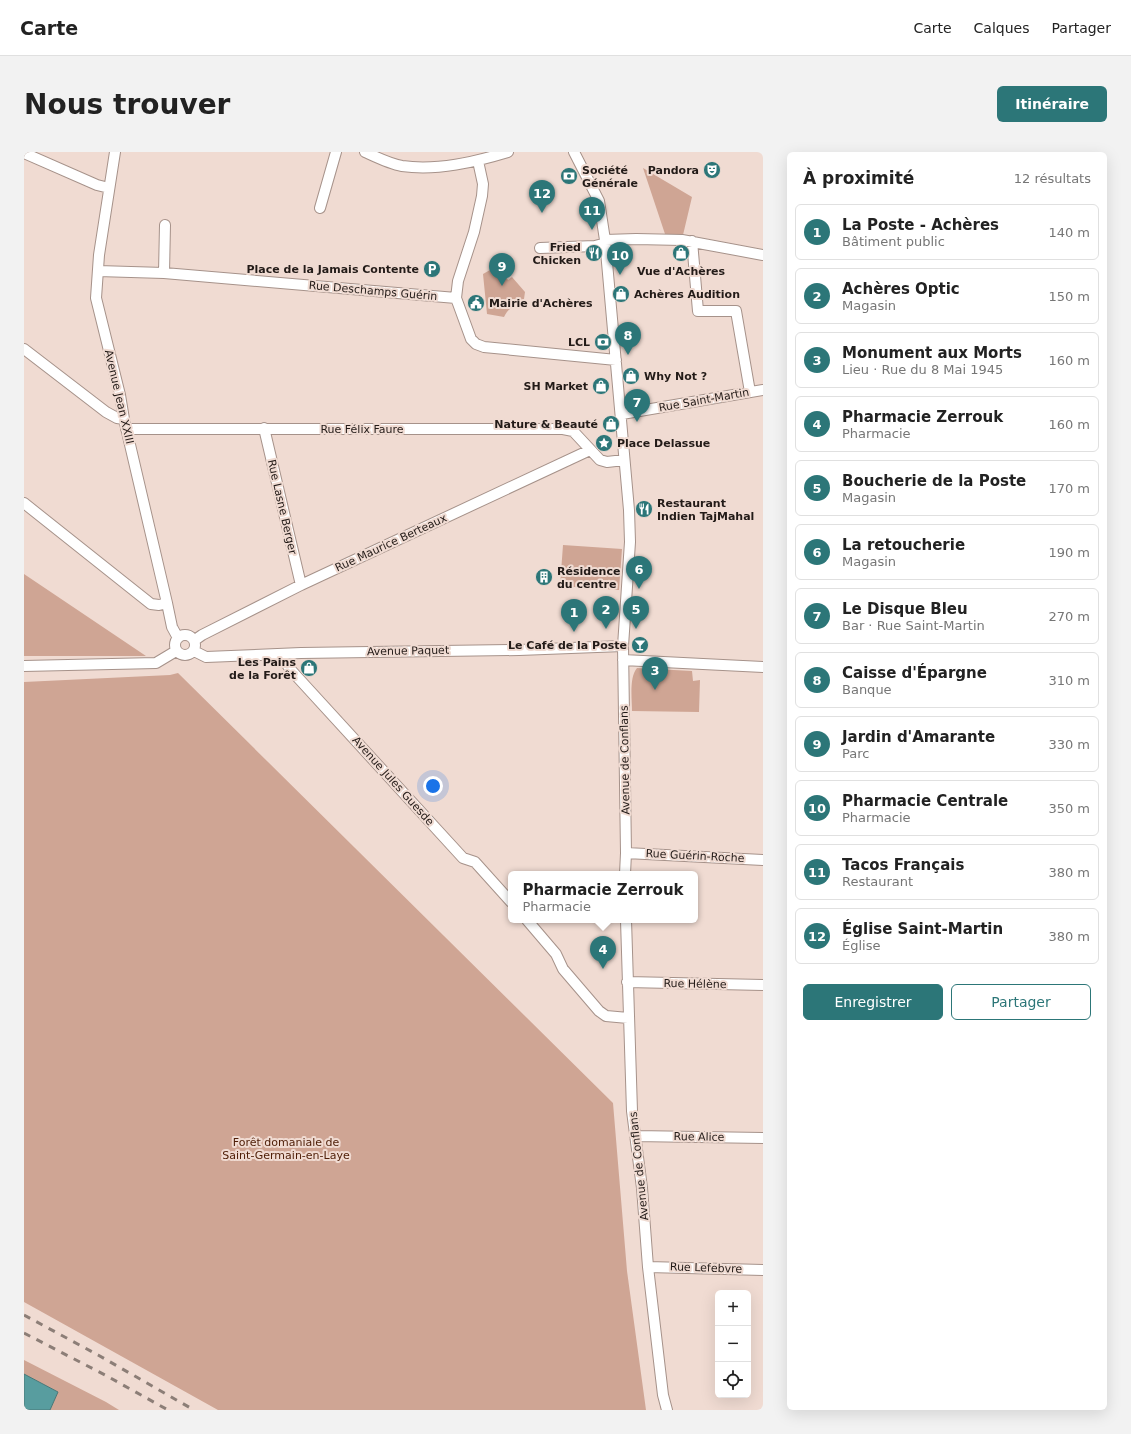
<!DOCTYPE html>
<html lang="fr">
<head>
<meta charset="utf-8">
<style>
	:root { --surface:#fff; --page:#f2f2f2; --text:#222; --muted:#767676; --line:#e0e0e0; --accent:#2c7678 }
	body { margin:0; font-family:"DejaVu Sans",sans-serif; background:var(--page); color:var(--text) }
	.controls { position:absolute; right:12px; bottom:12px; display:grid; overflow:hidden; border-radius:6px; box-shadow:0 4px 16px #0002 }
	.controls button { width:36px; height:36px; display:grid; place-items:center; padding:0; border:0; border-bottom:1px solid var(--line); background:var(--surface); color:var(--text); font:20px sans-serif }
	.you { position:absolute; left:409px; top:634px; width:14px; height:14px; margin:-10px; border:3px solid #fff; border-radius:50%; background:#1a73e8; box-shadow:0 0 0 6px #1a73e833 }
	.badge { display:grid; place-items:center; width:26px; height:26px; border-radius:50%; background:var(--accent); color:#fff; font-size:13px; font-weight:700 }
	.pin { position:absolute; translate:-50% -33px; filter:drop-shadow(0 1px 2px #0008) }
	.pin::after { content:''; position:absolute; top:21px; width:14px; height:12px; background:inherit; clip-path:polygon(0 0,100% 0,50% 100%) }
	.popup { position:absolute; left:484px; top:719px; width:190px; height:52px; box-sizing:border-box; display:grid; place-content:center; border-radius:6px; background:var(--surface); filter:drop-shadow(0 1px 3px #0005); font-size:13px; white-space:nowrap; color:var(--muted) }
	.popup b { font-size:15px; color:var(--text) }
	.popup::after { content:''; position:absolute; left:50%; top:100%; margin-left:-8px; border:8px solid transparent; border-top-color:var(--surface) }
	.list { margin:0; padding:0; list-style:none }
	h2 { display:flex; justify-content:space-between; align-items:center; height:52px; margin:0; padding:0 16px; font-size:17px }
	h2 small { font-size:13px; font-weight:400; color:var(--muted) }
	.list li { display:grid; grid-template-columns:26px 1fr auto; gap:12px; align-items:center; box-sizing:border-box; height:56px; margin:0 8px 8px; padding:0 8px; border:1px solid var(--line); border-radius:6px }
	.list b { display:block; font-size:15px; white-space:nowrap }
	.list p { margin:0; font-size:13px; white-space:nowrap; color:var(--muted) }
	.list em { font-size:13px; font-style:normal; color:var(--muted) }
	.actions { display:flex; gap:8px; padding:12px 16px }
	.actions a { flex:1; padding:9px 0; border:1px solid var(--accent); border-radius:6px; text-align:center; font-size:14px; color:var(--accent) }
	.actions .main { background:var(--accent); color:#fff }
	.icon { flex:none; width:22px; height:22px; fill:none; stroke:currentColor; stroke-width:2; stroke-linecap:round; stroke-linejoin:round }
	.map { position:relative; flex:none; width:739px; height:1258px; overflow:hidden; border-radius:6px }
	header { display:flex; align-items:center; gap:24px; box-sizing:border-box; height:56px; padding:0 20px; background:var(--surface); border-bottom:1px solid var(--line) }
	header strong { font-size:19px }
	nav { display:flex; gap:22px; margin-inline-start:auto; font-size:14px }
	.intro { display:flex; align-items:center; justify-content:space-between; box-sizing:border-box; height:96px; padding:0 24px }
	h1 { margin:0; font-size:28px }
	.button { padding:10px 18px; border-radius:6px; background:var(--accent); color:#fff; font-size:14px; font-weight:700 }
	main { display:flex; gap:24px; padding:0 24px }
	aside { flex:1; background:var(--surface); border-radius:6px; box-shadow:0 4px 16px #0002 }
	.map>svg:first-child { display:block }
	.green { fill:#cfa594 }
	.water { fill:#589d9f; stroke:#487676 }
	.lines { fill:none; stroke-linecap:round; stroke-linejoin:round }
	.minor-casing { stroke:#a6928a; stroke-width:12 }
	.minor { stroke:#fff; stroke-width:10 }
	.rail { stroke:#8c7e77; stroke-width:3; stroke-dasharray:7 7; stroke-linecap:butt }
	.labels { text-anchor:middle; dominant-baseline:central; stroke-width:4; stroke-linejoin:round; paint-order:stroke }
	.poi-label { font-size:11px; font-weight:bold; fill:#231b18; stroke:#f0dbd2; text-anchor:end }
	.street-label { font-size:11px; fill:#231b18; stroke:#f0dbd2 }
	.park-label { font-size:11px; fill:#4d1c05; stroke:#f0dbd2 }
</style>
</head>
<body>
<header>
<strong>Carte</strong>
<nav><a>Carte</a><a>Calques</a><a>Partager</a></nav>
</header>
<div class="intro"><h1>Nous trouver</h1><a class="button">Itinéraire</a></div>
<main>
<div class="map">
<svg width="739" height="1258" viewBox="0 0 739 1258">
	<rect width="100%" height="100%" fill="#f0dbd2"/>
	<path class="green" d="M619 16 668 45 659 83 652 84 641 82Z
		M473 114 484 128 488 125 501 140 499 154C489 155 485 155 480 165L463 162 459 122Z
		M539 393 598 397 595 438 536 434Z
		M0 422 122 504H0Z
		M613 516 668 519 669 529 676 528 675 560 608 559C608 548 605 525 613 516Z
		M154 521 589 951 603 1119 622 1258H194L0 1150V530L146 523Z
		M0 1208 82 1250 95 1258H26L34 1240 0 1222Z"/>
	<path class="water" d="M0 1222 34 1240 26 1258H0Z"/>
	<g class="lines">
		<g class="minor-casing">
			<path id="minor" d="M91 0 75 103 72 146 96 243 100 267 143 451 148 475 154 486
				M341 0C352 5 366 12 378 14 413 19 451 10 484 0
				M550 0 575 49 581 88 605 358 606 390 599 494 602 701 601 722
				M0 1 73 33 85 36
				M454 9 459 32 458 44 450 80 434 129 432 146 447 187 452 192 460 195 592 208
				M296 56 312 0
				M581 88 612 87 658 88 739 103
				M668 89 674 159H712L726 240
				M516 96 571 94 582 91
				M74 119 140 121 432 146
				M140 121 141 73
				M0 197 82 260 93 266 100 267
				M598 262 739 238
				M240 276 277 433
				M102 277H539L549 279 576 308 583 310 600 308
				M0 351 127 452 135 453 143 451
				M151 493a10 10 0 1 1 20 0a10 10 0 1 1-20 0Z
				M171 488 178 483 277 433 566 298
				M170 499 182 505 277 501 495 498 599 494
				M256 502 266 517 439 706 451 710 487 750
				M599 508 739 515
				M0 514 132 511 152 499
				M602 701 739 708
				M503 768 532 802 539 817 575 859 582 864 604 866
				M602 768 608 959 618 1036 624 1115 639 1243 643 1258
				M603 830 739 833
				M611 984 739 986
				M624 1115 739 1118"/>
		</g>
		<use href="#minor" class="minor"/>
		<path class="rail" d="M0 1163 74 1203 170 1258
			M0 1181 81 1223 144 1258"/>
	</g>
	<defs>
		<g id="theatre-disc" transform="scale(0.9)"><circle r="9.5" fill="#2c7678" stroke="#f0dbd2"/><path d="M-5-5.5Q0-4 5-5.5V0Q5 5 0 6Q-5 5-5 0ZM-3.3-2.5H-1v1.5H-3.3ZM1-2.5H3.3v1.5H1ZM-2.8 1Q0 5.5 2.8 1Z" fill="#fff"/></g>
		<g id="bank-disc" transform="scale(0.9)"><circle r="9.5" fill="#2c7678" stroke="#f0dbd2"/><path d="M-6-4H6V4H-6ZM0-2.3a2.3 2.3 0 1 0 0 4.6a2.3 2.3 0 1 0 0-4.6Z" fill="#fff"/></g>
		<g id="restaurant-disc" transform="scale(0.9)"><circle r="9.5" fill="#2c7678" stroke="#f0dbd2"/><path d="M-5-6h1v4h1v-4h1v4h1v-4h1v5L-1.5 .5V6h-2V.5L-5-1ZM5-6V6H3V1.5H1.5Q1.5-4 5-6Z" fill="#fff"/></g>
		<g id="shop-disc" transform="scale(0.9)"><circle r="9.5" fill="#2c7678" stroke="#f0dbd2"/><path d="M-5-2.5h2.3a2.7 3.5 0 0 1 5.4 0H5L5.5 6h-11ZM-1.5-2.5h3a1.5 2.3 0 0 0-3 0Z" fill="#fff"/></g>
		<g id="parking-disc" transform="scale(0.9)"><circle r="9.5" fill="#2c7678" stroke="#f0dbd2"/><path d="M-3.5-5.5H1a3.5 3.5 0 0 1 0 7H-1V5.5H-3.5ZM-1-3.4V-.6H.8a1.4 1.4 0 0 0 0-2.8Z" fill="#fff"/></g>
		<g id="civic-disc" transform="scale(0.9)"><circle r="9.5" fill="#2c7678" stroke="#f0dbd2"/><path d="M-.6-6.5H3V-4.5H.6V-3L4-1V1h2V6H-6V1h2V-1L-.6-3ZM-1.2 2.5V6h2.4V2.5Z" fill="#fff"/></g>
		<g id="sight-disc" transform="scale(0.9)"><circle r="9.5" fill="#2c7678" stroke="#f0dbd2"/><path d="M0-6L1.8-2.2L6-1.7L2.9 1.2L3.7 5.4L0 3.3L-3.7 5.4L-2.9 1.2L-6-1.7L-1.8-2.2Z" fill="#fff"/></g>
		<g id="building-disc" transform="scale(0.9)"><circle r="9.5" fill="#2c7678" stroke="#f0dbd2"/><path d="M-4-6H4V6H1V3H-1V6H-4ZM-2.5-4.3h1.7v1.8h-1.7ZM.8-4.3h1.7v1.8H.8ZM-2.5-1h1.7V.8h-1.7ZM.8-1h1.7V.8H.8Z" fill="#fff"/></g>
		<g id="bar-disc" transform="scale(0.9)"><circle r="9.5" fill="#2c7678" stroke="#f0dbd2"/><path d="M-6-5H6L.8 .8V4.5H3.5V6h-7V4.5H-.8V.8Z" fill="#fff"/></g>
	</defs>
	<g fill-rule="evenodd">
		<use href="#theatre-disc" x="688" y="18"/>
		<use href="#bank-disc" x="545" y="24"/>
		<use href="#restaurant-disc" x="570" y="101"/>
		<use href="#shop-disc" x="657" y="101"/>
		<use href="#parking-disc" x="408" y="117"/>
		<use href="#shop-disc" x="597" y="142"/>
		<use href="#civic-disc" x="452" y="151"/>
		<use href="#bank-disc" x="579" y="190"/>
		<use href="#shop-disc" x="607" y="224"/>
		<use href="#shop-disc" x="577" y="234"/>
		<use href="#shop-disc" x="587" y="272"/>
		<use href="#sight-disc" x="580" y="291"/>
		<use href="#restaurant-disc" x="620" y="357"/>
		<use href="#building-disc" x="520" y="425"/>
		<use href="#bar-disc" x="616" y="493"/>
		<use href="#shop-disc" x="285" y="516"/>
	</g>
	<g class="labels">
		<g class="poi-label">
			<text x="558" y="18" text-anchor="start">Société<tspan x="558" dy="13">Générale</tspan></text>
			<text x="675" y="18">Pandora</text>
			<text x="557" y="95">Fried<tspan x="557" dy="13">Chicken</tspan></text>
			<text x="395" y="117">Place de la Jamais Contente</text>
			<text x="657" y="119" text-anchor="middle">Vue d'Achères</text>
			<text x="610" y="142" text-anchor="start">Achères Audition</text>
			<text x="465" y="151" text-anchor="start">Mairie d'Achères</text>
			<text x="566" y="190">LCL</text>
			<text x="620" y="224" text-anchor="start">Why Not ?</text>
			<text x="564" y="234">SH Market</text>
			<text x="574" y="272">Nature &amp; Beauté</text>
			<text x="593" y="291" text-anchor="start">Place Delassue</text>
			<text x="633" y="351" text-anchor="start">Restaurant<tspan x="633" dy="13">Indien TajMahal</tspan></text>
			<text x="533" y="419" text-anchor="start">Résidence<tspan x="533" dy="13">du centre</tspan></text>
			<text x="603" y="493">Le Café de la Poste</text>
			<text x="272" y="510">Les Pains<tspan x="272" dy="13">de la Forêt</tspan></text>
		</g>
		<g class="street-label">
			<text transform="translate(349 139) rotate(5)">Rue Deschamps Guérin</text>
			<text transform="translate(95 245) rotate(77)">Avenue Jean XXIII</text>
			<text transform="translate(680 248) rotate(-10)">Rue Saint-Martin</text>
			<text x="338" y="277">Rue Félix Faure</text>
			<text transform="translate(258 355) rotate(77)">Rue Lasne Berger</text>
			<text transform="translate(367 391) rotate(-25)">Rue Maurice Berteaux</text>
			<text transform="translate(384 499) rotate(-1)">Avenue Paquet</text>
			<text transform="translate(601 608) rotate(-91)">Avenue de Conflans</text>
			<text transform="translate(369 629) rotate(48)">Avenue Jules Guesde</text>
			<text transform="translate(671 704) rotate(3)">Rue Guérin-Roche</text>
			<text transform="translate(671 832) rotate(1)">Rue Hélène</text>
			<text transform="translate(675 985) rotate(1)">Rue Alice</text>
			<text transform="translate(615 1014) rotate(-96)">Avenue de Conflans</text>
			<text transform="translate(682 1116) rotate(2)">Rue Lefebvre</text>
		</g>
		<g class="park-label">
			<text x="262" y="990">Forêt domaniale de<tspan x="262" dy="13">Saint-Germain-en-Laye</tspan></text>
		</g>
	</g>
</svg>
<div class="controls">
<button>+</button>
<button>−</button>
<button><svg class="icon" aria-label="locate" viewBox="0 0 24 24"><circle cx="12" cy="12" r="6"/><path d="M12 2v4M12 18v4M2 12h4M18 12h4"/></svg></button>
</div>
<div class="you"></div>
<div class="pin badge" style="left:550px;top:480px">1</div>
<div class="pin badge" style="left:582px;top:477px">2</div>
<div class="pin badge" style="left:631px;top:538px">3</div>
<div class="pin badge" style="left:579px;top:817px">4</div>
<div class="popup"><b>Pharmacie Zerrouk</b>Pharmacie</div>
<div class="pin badge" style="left:612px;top:477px">5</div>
<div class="pin badge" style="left:615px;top:437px">6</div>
<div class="pin badge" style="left:613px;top:270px">7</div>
<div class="pin badge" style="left:604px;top:203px">8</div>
<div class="pin badge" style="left:478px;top:134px">9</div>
<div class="pin badge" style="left:596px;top:123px">10</div>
<div class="pin badge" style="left:568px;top:78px">11</div>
<div class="pin badge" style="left:518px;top:61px">12</div>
</div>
<aside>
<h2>À proximité<small>12 résultats</small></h2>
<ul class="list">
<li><span class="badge">1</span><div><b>La Poste - Achères</b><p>Bâtiment public</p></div><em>140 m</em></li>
<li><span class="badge">2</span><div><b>Achères Optic</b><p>Magasin</p></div><em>150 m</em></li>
<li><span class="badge">3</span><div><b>Monument aux Morts</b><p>Lieu · Rue du 8 Mai 1945</p></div><em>160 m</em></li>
<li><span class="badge">4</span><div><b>Pharmacie Zerrouk</b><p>Pharmacie</p></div><em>160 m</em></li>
<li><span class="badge">5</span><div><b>Boucherie de la Poste</b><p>Magasin</p></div><em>170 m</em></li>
<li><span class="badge">6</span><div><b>La retoucherie</b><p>Magasin</p></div><em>190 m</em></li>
<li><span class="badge">7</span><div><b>Le Disque Bleu</b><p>Bar · Rue Saint-Martin</p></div><em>270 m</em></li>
<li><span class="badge">8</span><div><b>Caisse d'Épargne</b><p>Banque</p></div><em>310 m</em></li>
<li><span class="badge">9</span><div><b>Jardin d'Amarante</b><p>Parc</p></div><em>330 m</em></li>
<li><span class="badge">10</span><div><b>Pharmacie Centrale</b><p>Pharmacie</p></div><em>350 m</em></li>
<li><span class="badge">11</span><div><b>Tacos Français</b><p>Restaurant</p></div><em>380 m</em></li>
<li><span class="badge">12</span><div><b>Église Saint-Martin</b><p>Église</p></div><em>380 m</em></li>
</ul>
<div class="actions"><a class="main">Enregistrer</a><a>Partager</a></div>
</aside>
</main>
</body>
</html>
